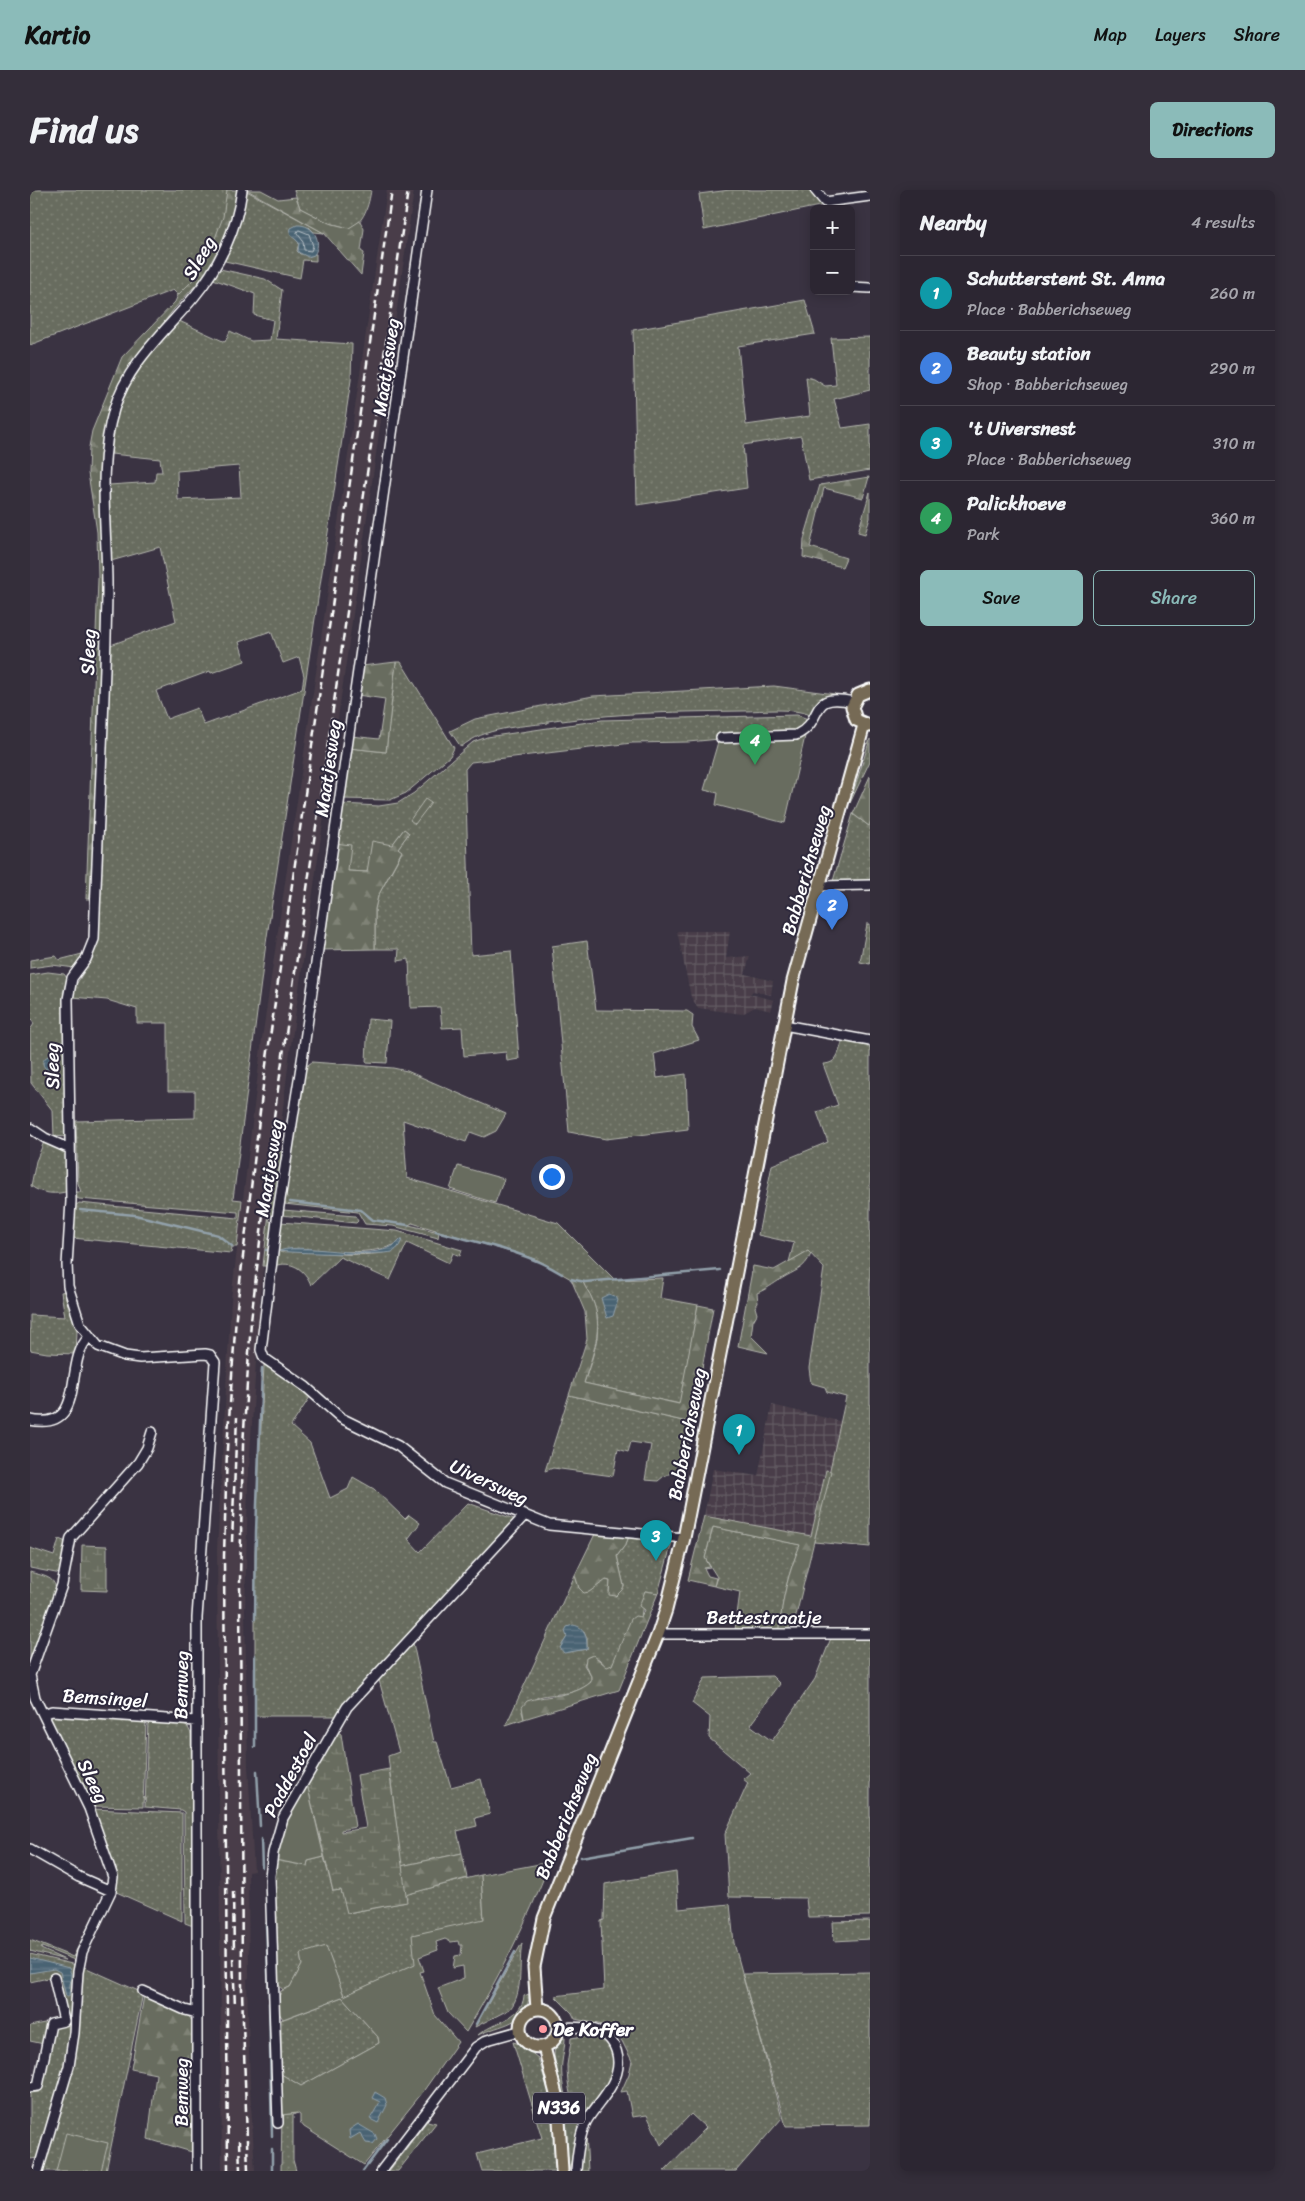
<!DOCTYPE html>
<html lang="en">
<head>
<meta charset="utf-8">
<style>
	:root { --surface:#2c2632; --page:#342e3a; --text:#f1f3f6; --muted:#a6a5ac; --line:#48434d; --accent:#8bbbb9 }
	body { margin:0; font-family:Sriracha,sans-serif; background:var(--page); color:var(--text) }
	.controls { position:absolute; right:15px; top:15px; display:grid; overflow:hidden; border-radius:8px; box-shadow:0 2px 12px #0003 }
	.controls button { width:45px; height:45px; display:grid; place-items:center; padding:0; border:0; border-bottom:1px solid var(--line); background:var(--surface); color:var(--text); font:25px sans-serif }
	.you { position:absolute; left:521px; top:986px; width:18px; height:18px; margin:-12px; border:4px solid #fff; border-radius:50%; background:#1a73e8; box-shadow:0 0 0 8px #1a73e833 }
	.badge { display:grid; place-items:center; width:32px; height:32px; border-radius:50%; background:var(--accent); color:#fff; font-size:16px; font-weight:700 }
	.pin { position:absolute; translate:-50% -41px; filter:drop-shadow(0 1px 2px #0008) }
	.pin::after { content:''; position:absolute; top:26px; width:18px; height:15px; background:inherit; clip-path:polygon(0 0,100% 0,50% 100%) }
	.list { margin:0; padding:0; list-style:none }
	h2 { display:flex; justify-content:space-between; align-items:center; height:65px; margin:0; padding:0 20px; font-size:21px }
	h2 small { font-size:16px; font-weight:400; color:var(--muted) }
	.list li { display:grid; grid-template-columns:32px 1fr auto; gap:15px; align-items:center; box-sizing:border-box; height:75px; padding:0 20px; border-top:1px solid var(--line) }
	.list b { display:block; font-size:19px; white-space:nowrap }
	.list p { margin:0; font-size:16px; white-space:nowrap; color:var(--muted) }
	.list em { font-size:16px; font-style:normal; color:var(--muted) }
	.actions { display:flex; gap:10px; padding:15px 20px }
	.actions a { flex:1; padding:11px 0; border:1px solid var(--accent); border-radius:8px; text-align:center; font-size:18px; color:var(--accent) }
	.actions .main { background:var(--accent); color:#111 }
	.map { position:relative; flex:none; width:840px; height:1981px; overflow:hidden; border-radius:8px }
	header { display:flex; align-items:center; gap:30px; box-sizing:border-box; height:70px; padding:0 25px; background:var(--accent); color:#111 }
	header strong { font-size:24px }
	nav { display:flex; gap:28px; margin-inline-start:auto; font-size:18px }
	.intro { display:flex; align-items:center; justify-content:space-between; box-sizing:border-box; height:120px; padding:0 30px }
	h1 { margin:0; font-size:35px }
	.button { padding:12px 22px; border-radius:8px; background:var(--accent); color:#111; font-size:18px; font-weight:700 }
	main { display:flex; gap:30px; padding:0 30px }
	aside { flex:1; background:var(--surface); border-radius:8px; box-shadow:0 2px 12px #0003 }
	.map>svg:first-child { display:block }
	.built { fill:#483e48 }
	.industrial { fill:url(#industrial-grid) }
	.grass { fill:url(#grass-dots); stroke:#b4b6ae; fill-rule:evenodd }
	.forest { fill:url(#forest-firs); stroke:#b4b6ae }
	.wetland { fill:url(#wetland-marsh); stroke:#b4b6ae }
	.green { fill:#686c5e; stroke:#b4b6ae }
	.water { fill:url(#water-rules); stroke:#92a1ab }
	.lines { fill:none; stroke-linecap:round; stroke-linejoin:round }
	.shore { stroke:#b7c1c7; stroke-width:1 }
	.stream { stroke:#92a1ab; stroke-width:2.5 }
	.minor-casing { stroke:#fff; stroke-width:12 }
	.major-casing { stroke:#fff; stroke-width:15 }
	.minor { stroke:#2f2a3d; stroke-width:9 }
	.major { stroke:#766a54; stroke-width:11 }
	.rail { stroke:#fff; stroke-width:2.5; stroke-dasharray:8 4; stroke-linecap:butt }
	.poi-dot { fill:#ff9aa2; stroke:#2f2a3d; stroke-width:2 }
	.labels { text-anchor:middle; dominant-baseline:central; stroke-width:4; stroke-linejoin:round; paint-order:stroke }
	.shield { fill:#2f2a3d; stroke:#c1bfc5; stroke-width:1 }
	.shield-label { font-size:18px; font-weight:bold; fill:#fff }
	.street-label { font-size:19px; fill:#fff; stroke:#2f2a3d }
	.poi-label { font-size:19px; font-weight:bold; fill:#fff; stroke:#2f2a3d; text-anchor:start }
</style>
</head>
<body>
<header>
<strong>Kartio</strong>
<nav><a>Map</a><a>Layers</a><a>Share</a></nav>
</header>
<div class="intro"><h1>Find us</h1><a class="button">Directions</a></div>
<main>
<div class="map">
<svg width="840" height="1981" viewBox="0 0 840 1981">
	<defs>
		<pattern id="industrial-grid" width="8" height="8" patternUnits="userSpaceOnUse" patternTransform="scale(1.25)"><rect width="8" height="8" fill="#483e48"/><path d="M0 4h8M4 0v8" fill="none" stroke="#635b63"/></pattern>
		<pattern id="grass-dots" width="8" height="8" patternUnits="userSpaceOnUse" patternTransform="scale(1.25)"><rect width="8" height="8" fill="#686c5e"/><path d="M2 2h.1M6 6h.1" fill="none" stroke="#7f8276" stroke-width="1.8" stroke-linecap="round"/></pattern>
		<pattern id="forest-firs" width="22" height="20" patternUnits="userSpaceOnUse" patternTransform="scale(1.25)"><rect width="22" height="20" fill="#686c5e"/><path d="M5 1l3.5 6h-7zM16 11l3.5 6h-7z" fill="#7f8276"/></pattern>
		<pattern id="wetland-marsh" width="20" height="14" patternUnits="userSpaceOnUse" patternTransform="scale(1.25)"><rect width="20" height="14" fill="#686c5e"/><path d="M1 5h8M5 5V1M11 12h8M15 12V8" fill="none" stroke="#7f8276"/></pattern>
		<pattern id="water-rules" width="6" height="5" patternUnits="userSpaceOnUse" patternTransform="scale(1.25)"><rect width="6" height="5" fill="#4a6373"/><path d="M0 2.5h6" fill="none" stroke="#657a88"/></pattern>
	</defs>
	<rect width="100%" height="100%" fill="#3a3342"/>
	<filter id="ink" filterUnits="userSpaceOnUse"><feTurbulence type="fractalNoise" baseFrequency=".02" numOctaves="2"/><feDisplacementMap in="SourceGraphic" scale="10" xChannelSelector="R" yChannelSelector="G"/><feConvolveMatrix kernelMatrix="1 2 1 2 8 2 1 2 1" color-interpolation-filters="sRGB"/></filter>
	<g filter="url(#ink)">
		<path class="built" d="M357 0H384L259 869 231 1097 218 1294 215 1422 218 1575 224 1681 218 1682 219 1788 217 1789 220 1897 225 1981H192L187 1359 201 1110 232 849Z"/>
		<path class="industrial" d="M647 741H700L696 768 720 766 715 784 743 791 741 805 723 801 720 804 744 810 741 821 725 817 712 824 668 818 661 807Z
			M742 1215 813 1232 801 1281H795L781 1346 674 1326 683 1279 728 1286Z"/>
		<path class="grass" d="M0 0H197C200 29 172 89 148 105L143 100 0 155Z
			M215 0 294 43 284 42 279 37 265 49 269 53 267 61 270 64H286V71L273 70 270 88 195 71 209 31Z
			M264 0H341C339 14 334 34 319 38L299 33 270 18Z
			M700 0H780L794 15 674 40 669 4Z
			M190 79 235 89 252 100 246 149 322 154 321 190 236 753 203 1009 212 1010 207 1057H202L201 1063 42 1048 45 1016 49 1013 208 1028V1022L49 1009 45 1007 44 1002H51L48 993 46 931 165 928V901H138V833H107V819L77 810 42 807 44 798 63 767 69 738 78 456 146 431 130 357 81 371 79 295 125 292 126 282H132L130 269 81 264C83 236 91 202 108 179 119 162 134 146 147 130L195 152 200 141 221 151 240 150 243 130 224 125 225 104 183 89ZM209 276 211 307 148 310 147 281ZM241 441 253 473 269 467 274 486 272 499 174 535 167 518 137 529 126 501 180 481 181 483 215 471 209 452Z
			M775 110 785 144 708 156 716 235 780 226 776 187 784 189 795 196 806 195 801 148 840 147V200L804 209 812 238 840 234V280L779 290 771 246 713 255 717 298 607 315 603 140Z
			M366 472H371L424 558 420 566 376 603 360 610 312 609 319 558 356 562Z
			M744 496 805 504 793 508 781 525C760 517 735 521 712 521 652 522 592 522 532 531L531 529 518 531V533C488 537 455 537 431 557L420 541 445 529 563 506Z
			M767 525 778 529 772 537 763 542 658 552 602 553 441 572 435 579 441 765 481 761 489 869 477 871 476 862 434 866 432 837 412 838 410 817 381 818 379 769 368 771 369 759H345V719L348 706 372 662 368 658 379 643 374 639 362 655 337 682 318 681 305 653 311 614 349 616 368 613 384 603 443 552 457 547 572 530Z
			M840 549V571L820 613Z
			M823 624 839 636 840 632V691H803Z
			M837 734H840V774L830 772Z
			M557 751 566 820 657 821 663 825 662 837 669 850 624 864 627 888 656 884 658 939 576 949 539 942 522 756Z
			M56 763 45 778 22 775 0 778V770L26 766 29 770Z
			M18 782 34 784 37 788 34 800 37 947 24 946 23 921 1 893 0 840 4 834 0 827V785Z
			M338 829 360 831 357 873 336 872Z
			M813 849 838 854 840 860V1357L784 1352 816 1207 797 1202 795 1197 781 1193 779 1178 794 1078 778 1061 759 1072 764 1053 728 1045 742 975 798 952 787 922 808 915 793 874C808 874 809 861 813 849Z
			M282 872 363 878 377 881 476 924 466 941 454 947 440 942 436 952 373 930 377 988 528 1033 585 1090 633 1088 630 1108 668 1115 650 1214 554 1193C563 1165 575 1138 562 1109 560 1103 555 1098 553 1092L541 1089 508 1070 382 1033 379 1035 409 1042 408 1048 363 1036 335 1034 328 1022 254 1014 275 877Z
			M14 952 28 956 38 964 39 1001C27 1005 11 1004 1 996L6 971Z
			M246 961 255 962 245 1025H240L239 1031 244 1032 239 1076H233Z
			M253 1020 325 1026 328 1031 326 1033 251 1025Z
			M250 1032 367 1041 432 1060 430 1066 423 1063 419 1073 377 1053 360 1090 310 1067 281 1095C275 1079 261 1070 244 1076ZM372 1048C372 1051 368 1060 362 1061 326 1070 287 1059 250 1062 280 1057 356 1071 372 1048Z
			M35 1101 47 1141 46 1164 17 1163 0 1160V1125L35 1127 31 1102Z
			M234 1175 254 1186 280 1207 261 1236 280 1253 300 1308 318 1299 323 1287 344 1299 375 1329 379 1325 390 1333 378 1349 390 1362 438 1313 484 1329 307 1526H225V1362Z
			M539 1205 662 1233 653 1278 634 1286 628 1291 615 1290 621 1255 601 1252 598 1262 588 1259 583 1286 523 1278 515 1281Z
			M683 1337 771 1355C759 1377 751 1414 750 1439L705 1440 710 1402 684 1396 687 1387 675 1368Z
			M599 1346 640 1349 642 1352 628 1403 615 1401 611 1427 582 1475 577 1478 569 1469 560 1466 557 1468 554 1475 561 1486V1492C540 1510 518 1500 503 1510 499 1513 495 1518 492 1521L494 1529 476 1535 545 1385 549 1398 559 1402 575 1390 580 1391 579 1402 594 1396 587 1366 596 1354ZM554 1441 557 1448V1459L537 1462 530 1458 537 1447Z
			M29 1349 36 1352 31 1384 0 1378V1358L24 1366Z
			M0 1382C12 1386 25 1386 26 1400L0 1476Z
			M801 1448 840 1449V1726L778 1727 776 1708 699 1707 695 1644 718 1593 713 1589 720 1583 679 1548 680 1527 662 1513 675 1488 742 1486 750 1494 720 1535 742 1551 785 1489Z
			M383 1453 404 1552H407L421 1597 451 1589 460 1624 445 1628 447 1636 427 1641 432 1663 371 1676 358 1566 369 1562 349 1490Z
			M23 1525 116 1530 113 1617 60 1616 19 1530Z
			M118 1531 153 1535 158 1537 161 1544 163 1736 155 1733 154 1622 151 1620 115 1617Z
			M62 1619 152 1623V1731L84 1701Z
			M294 1667 303 1701 311 1700 318 1723 376 1712 377 1704 451 1685 454 1730 383 1745 386 1774 314 1806 296 1757 270 1764 272 1775 260 1797 253 1800 248 1794 242 1702 245 1670 277 1676 278 1671Z
			M646 1682 649 1719 700 1714 704 1753 752 1928 706 1981H634L676 1938 661 1924 631 1955 617 1925 602 1927 597 1901 591 1902 599 1884 602 1871 592 1851 573 1835 545 1829 542 1823 525 1806 574 1800 571 1731 574 1730 575 1694Z
			M73 1700 76 1703 47 1771 12 1757 11 1759 35 1770 0 1761V1750L43 1767 74 1705Z
			M840 1731V1749L804 1751 803 1732Z
			M492 1753C488 1775 494 1802 480 1819L445 1837Z
			M0 1764 46 1775 40 1830 38 1831 27 1786 0 1792Z
			M52 1776 113 1803 76 1981H10L34 1904Z
			M840 1782V1935L756 1936 712 1784Z
			M499 1804C499 1835 470 1834 448 1845 463 1832 492 1829 494 1806Z
			M312 1807 348 1847 349 1853 271 1896 251 1884V1830Z
			M19 1832 14 1854 0 1851V1836Z
			M42 1832 39 1864 8 1968 0 1969V1903L9 1902 23 1837Z
			M560 1845C570 1848 577 1851 581 1861 592 1886 564 1907 553 1927 540 1920 537 1889 537 1875 538 1866 541 1857 541 1848Z
			M535 1848C535 1856 533 1864 532 1872 530 1888 536 1924 550 1932L539 1981 534 1921 524 1865 525 1856 529 1849Z
			M483 1852 490 1854 508 1868 524 1918 526 1981H452L447 1964 512 1948Z
			M267 1923 263 1925V1970L266 1981H251L252 1925Z
			M397 1931 406 1933 368 1981H359Z
			M556 1942 558 1981H549Z"/>
		<path class="forest" d="M197 0H209L200 42 181 78 144 119 113 160 80 230 64 709H56L68 389 67 342 58 283 59 257 62 241 92 167 145 112 148 105 163 90 181 59 193 27Z
			M217 0H231L248 9 266 7 270 18 299 33 319 38 330 31 334 39 331 61 334 63 331 85 294 43Z
			M839 287 833 308 794 298 780 357 816 368 812 377 773 367 774 349 790 295Z
			M840 302V328L835 344 828 342Z
			M366 472 356 562 319 558 321 546 349 549 355 509 327 505 332 476Z
			M840 586V632L839 636 823 624Z
			M395 609 401 613 385 634 380 630Z
			M374 639 379 643 368 658 372 661 348 706 345 719V759L289 760 305 653 321 655 318 681 337 682 342 651 362 655Z
			M778 1061 781 1064C774 1080 765 1080 751 1089 743 1094 737 1099 727 1103L728 1113 725 1117 727 1124 723 1131 721 1146 738 1163 708 1156 723 1076 744 1080Z
			M541 1089 553 1092C555 1098 560 1103 562 1109 575 1138 562 1165 554 1193L649 1214 668 1115 683 1118 662 1233 539 1205 557 1149 555 1122Z
			M796 1280 801 1281 770 1409 765 1430 758 1439H750C751 1411 759 1381 770 1355L683 1337 675 1368 680 1377 674 1378 678 1386 686 1388 684 1396 658 1390 674 1326 781 1346Z
			M565 1344 599 1346 596 1354 587 1366 594 1396 592 1400 586 1406 579 1405 580 1391 576 1390 559 1402 554 1403 549 1398 545 1385Z
			M615 1401 628 1403 589 1500 494 1529 492 1517 497 1511C519 1504 542 1508 561 1492V1486L555 1475 556 1468 563 1465 577 1477 582 1475 601 1429 605 1426 611 1427 614 1420 609 1416Z
			M432 1663 437 1688 375 1705 371 1676Z
			M114 1806 158 1825 162 1831V1962L118 1949 126 1884 101 1879Z"/>
		<path class="wetland" d="M52 1355 77 1356V1401L51 1400Z
			M305 1540 311 1544 325 1637 311 1640V1642L336 1638 327 1585 359 1579 377 1712 317 1723 311 1700 303 1701 277 1594Z"/>
		<path class="green" d="M776 542 755 633 686 615 688 603 674 600 690 545Z
			M428 976 474 989 465 1013 420 999Z
			M277 1594 294 1667 278 1671 277 1676 245 1670 255 1632Z
			M520 1672C497 1732 469 1787 436 1842L418 1823 408 1798 434 1788 433 1776 423 1778 425 1766 431 1765 432 1755H429L428 1751 421 1752 415 1749 406 1752 408 1760 389 1767 394 1781 390 1782 405 1825 428 1852 392 1903 334 1975 274 1937 270 1932V1925L267 1923 252 1925 251 1884 271 1896 349 1853 348 1847 312 1807 253 1829 249 1823V1807L251 1801 260 1797 272 1775 270 1764 296 1756 314 1806 385 1774 382 1745 454 1729 451 1685Z
			M36 1943 78 1953 71 1981H26Z"/>
		<path class="water" d="M267 35C284 34 293 52 284 65L278 67 268 62 269 53C264 46 258 48 261 38Z
			M13 873a7 7 0 1 1 14 0a7 7 0 1 1-14 0Z
			M372 1048C372 1051 368 1060 362 1062 352 1065 258 1063 249 1061 280 1050 350 1078 372 1048Z
			M579 1104 586 1107 588 1110 583 1126 577 1128 571 1108Z
			M543 1435C556 1437 557 1448 557 1459L534 1463 530 1458 537 1447 535 1441 537 1437Z
			M0 1768 39 1778 41 1784 39 1806H36L30 1782 24 1779 0 1783Z
			M345 1902 355 1908 357 1915 348 1933 340 1929 350 1912 342 1908Z
			M328 1934 345 1944 347 1949 343 1954 336 1953 330 1943 320 1949 319 1940Z"/>
		<g class="lines">
			<path class="shore" d="M269 40 279 44 283 56 281 61 274 60 273 51 267 43Z"/>
			<path class="stream" d="M260 1012 331 1020 343 1030 378 1035
				M50 1020 105 1025 188 1045 202 1056
				M406 1041C448 1053 495 1061 532 1084
				M236 1060H238
				M541 1089 555 1092 690 1080
				M225 1429 226 1342 232 1178
				M225 1465V1557
				M227 1581 230 1636
				M231 1649 232 1677
				M551 1667 662 1648
				M236 1734 239 1807
				M239 1813 242 1946
				M446 1834 485 1762
				M242 1959V1981
				M333 1981 357 1949"/>
			<g class="minor-casing">
				<path id="minor" d="M397 0 273 864 248 1022 231 1160 234 1168 276 1197 311 1228 368 1256 415 1293 519 1335 654 1348
					M785 0 795 12 840 6
					M821 97 840 98
					M691 548 766 545C796 531 776 501 823 512
					M789 696 840 695
					M754 835 840 851
					M0 938 15 948 40 959
					M0 1230C59 1242 32 1173 59 1147
					M628 1444H840
					M13 1524 22 1521 166 1531
					M0 1659 49 1687 81 1701
					M113 1801 155 1820 167 1823
					M528 1838C539 1837 551 1837 562 1839 588 1845 594 1873 582 1894 575 1908 563 1919 556 1932 549 1947 547 1965 546 1981
					M0 1897 8 1896 21 1834 34 1831 24 1788
					M248 1933 240 1686 243 1663 253 1628 317 1517 494 1326
					M8 1981 39 1876 44 1843 48 1782 52 1762 81 1701 83 1687 59 1618 5 1508 0 1485 32 1395 41 1348 108 1273 117 1258 122 1242
					M167 1981V1428L185 1172 180 1165 175 1164 110 1168 95 1166 68 1156 50 1134 38 1096 37 1075 41 1011 38 809 42 788 56 769 64 749C68 634 75 519 77 404 78 343 66 279 84 219 98 173 134 143 164 107 189 77 207 39 212 0
					M351 1981 446 1857 457 1850 489 1841"/>
			</g>
			<g class="major-casing">
				<path id="major" d="M840 500 828 505 822 517 826 530 840 536
					M490 1838a19 19 0 1 1 38 0a19 19 0 1 1-38 0Z
					M507 1819 504 1777 514 1728 628 1444 636 1420 654 1348 763 791 834 535
					M514 1857 528 1912 532 1981"/>
			</g>
			<use href="#minor" class="minor"/>
			<use href="#major" class="major"/>
			<path class="rail" d="M202 1352 207 1227
				M203 1702 204 1762
				M203 1768 205 1816
				M209 1951 210 1981
				M198 1981 194 1366 197 1259 206 1126 233 896 362 0
				M218 1981 212 1801 210 1390 213 1255 221 1131 244 927 378 0"/>
		</g>
	</g>
	<circle class="poi-dot" cx="513" cy="1839" r="5"/>
	<g class="labels">
		<rect class="shield" x="503" y="1902.5" width="52" height="31" rx="4"/>
		<g class="shield-label">
			<text x="529" y="1918">N336</text>
		</g>
		<g class="street-label">
			<text transform="translate(169 68) rotate(-60)">Sleeg</text>
			<text transform="translate(356 177) rotate(-82)">Maatjesweg</text>
			<text transform="translate(58 462) rotate(-88)">Sleeg</text>
			<text transform="translate(298 578) rotate(-82)">Maatjesweg</text>
			<text transform="translate(776 680) rotate(-74)">Babberichseweg</text>
			<text transform="translate(22 876) rotate(-91)">Sleeg</text>
			<text transform="translate(239 978) rotate(-81)">Maatjesweg</text>
			<text transform="translate(657 1244) rotate(-79)">Babberichseweg</text>
			<text transform="translate(459 1292) rotate(25)">Uiversweg</text>
			<text x="734" y="1427">Bettestraatje</text>
			<text transform="translate(151 1495) rotate(-89)">Bemweg</text>
			<text transform="translate(75 1508) rotate(4)">Bemsingel</text>
			<text transform="translate(260 1585) rotate(-62)">Paddestoel</text>
			<text transform="translate(63 1591) rotate(64)">Sleeg</text>
			<text transform="translate(536 1626) rotate(-68)">Babberichseweg</text>
			<text transform="translate(151 1902) rotate(-90)">Bemweg</text>
		</g>
		<g class="poi-label">
			<text x="523" y="1839">De Koffer</text>
		</g>
	</g>
</svg>
<div class="controls">
<button>+</button>
<button>−</button>
</div>
<div class="you"></div>
<div class="pin badge" style="left:709px;top:1265px;background:#0f9aa8">1</div>
<div class="pin badge" style="left:802px;top:740px;background:#3f7fe0">2</div>
<div class="pin badge" style="left:626px;top:1371px;background:#0f9aa8">3</div>
<div class="pin badge" style="left:725px;top:575px;background:#2e9e5b">4</div>
</div>
<aside>
<h2>Nearby<small>4 results</small></h2>
<ul class="list">
<li><span class="badge" style="background:#0f9aa8">1</span><div><b>Schutterstent St. Anna</b><p>Place · Babberichseweg</p></div><em>260 m</em></li>
<li><span class="badge" style="background:#3f7fe0">2</span><div><b>Beauty station</b><p>Shop · Babberichseweg</p></div><em>290 m</em></li>
<li><span class="badge" style="background:#0f9aa8">3</span><div><b>'t Uiversnest</b><p>Place · Babberichseweg</p></div><em>310 m</em></li>
<li><span class="badge" style="background:#2e9e5b">4</span><div><b>Palickhoeve</b><p>Park</p></div><em>360 m</em></li>
</ul>
<div class="actions"><a class="main">Save</a><a>Share</a></div>
</aside>
</main>
</body>
</html>
